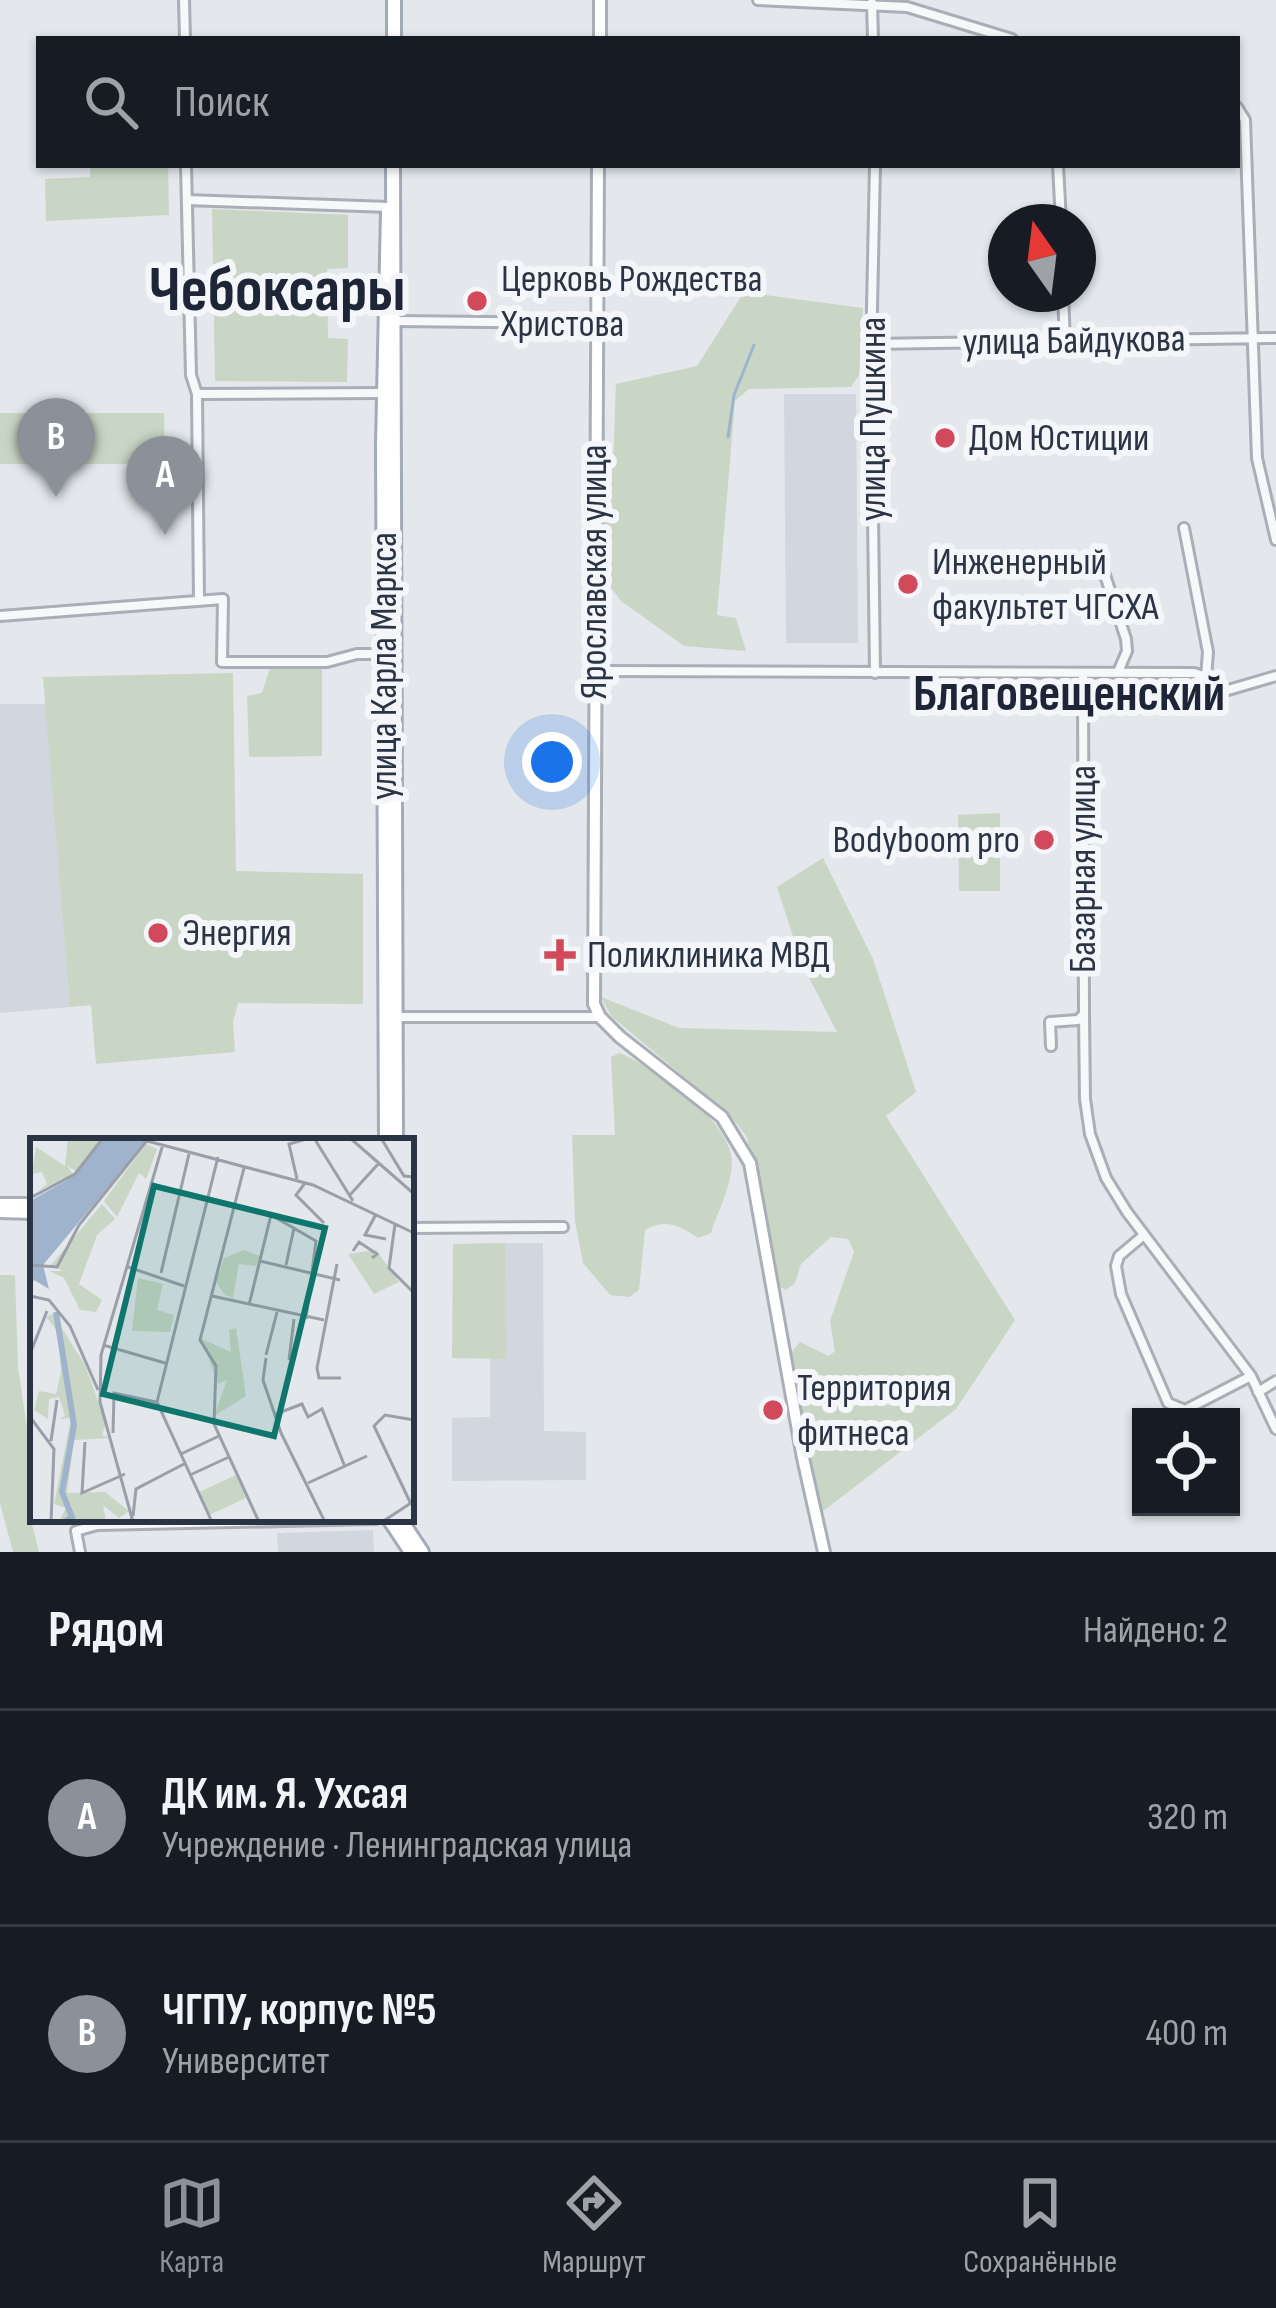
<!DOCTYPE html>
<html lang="ru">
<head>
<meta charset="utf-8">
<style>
	:root { --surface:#171b24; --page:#242831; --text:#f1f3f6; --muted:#9ea1a6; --line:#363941; --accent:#8c9099 }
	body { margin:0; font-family:"Sofia Sans Condensed",sans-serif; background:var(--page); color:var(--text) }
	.controls { position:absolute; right:36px; bottom:36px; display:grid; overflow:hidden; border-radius:0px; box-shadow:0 3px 9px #0004 }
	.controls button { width:108px; height:108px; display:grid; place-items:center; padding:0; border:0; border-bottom:3px solid var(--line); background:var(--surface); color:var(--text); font:60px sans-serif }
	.compass { position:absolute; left:988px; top:204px; width:108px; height:108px; border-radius:50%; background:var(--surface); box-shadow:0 3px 9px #0004; rotate:346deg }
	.you { position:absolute; left:552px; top:762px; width:42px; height:42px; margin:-30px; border:9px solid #fff; border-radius:50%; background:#1a73e8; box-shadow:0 0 0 18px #1a73e833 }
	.badge { display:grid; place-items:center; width:78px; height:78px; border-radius:50%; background:var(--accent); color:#fff; font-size:39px; font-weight:700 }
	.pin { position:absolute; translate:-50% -99px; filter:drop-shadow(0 3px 6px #0008) }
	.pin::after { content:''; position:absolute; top:63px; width:42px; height:36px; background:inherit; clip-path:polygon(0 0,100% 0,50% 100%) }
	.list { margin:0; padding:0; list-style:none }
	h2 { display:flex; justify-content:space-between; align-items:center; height:156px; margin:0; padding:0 48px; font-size:51px }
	h2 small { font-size:39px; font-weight:400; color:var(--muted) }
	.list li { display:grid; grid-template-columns:78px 1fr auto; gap:36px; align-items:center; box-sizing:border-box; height:216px; padding:0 48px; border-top:3px solid var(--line) }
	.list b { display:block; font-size:45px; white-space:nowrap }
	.list p { margin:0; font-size:39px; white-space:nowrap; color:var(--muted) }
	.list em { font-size:39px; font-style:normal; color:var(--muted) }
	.icon { flex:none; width:66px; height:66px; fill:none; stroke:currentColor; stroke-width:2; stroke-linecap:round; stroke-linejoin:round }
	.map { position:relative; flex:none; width:1276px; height:1552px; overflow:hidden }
	.search { position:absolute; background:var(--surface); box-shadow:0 3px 9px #0004; left:36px; right:36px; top:36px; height:132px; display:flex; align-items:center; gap:30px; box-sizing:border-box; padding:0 42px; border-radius:0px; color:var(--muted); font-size:45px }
	.sheet { height:588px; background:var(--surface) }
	nav { display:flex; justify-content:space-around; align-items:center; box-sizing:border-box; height:168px; border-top:3px solid var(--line); background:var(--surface); font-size:33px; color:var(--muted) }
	nav a { display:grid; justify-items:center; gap:6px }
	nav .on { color:var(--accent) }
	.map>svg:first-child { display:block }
	.built { fill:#d2d6de }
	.green { fill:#c9d6c5 }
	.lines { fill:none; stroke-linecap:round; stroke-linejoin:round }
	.stream { stroke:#9fb4cc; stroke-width:3 }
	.street-casing { stroke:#a9aeb7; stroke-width:14 }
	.secondary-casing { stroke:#a9aeb7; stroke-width:16 }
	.primary-casing { stroke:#a3abb8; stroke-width:18 }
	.street { stroke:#f7f8fa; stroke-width:8 }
	.secondary { stroke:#fff; stroke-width:10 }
	.primary { stroke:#fff; stroke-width:12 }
	.poi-dot { fill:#d1495b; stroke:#f4f6f9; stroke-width:4.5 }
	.labels { text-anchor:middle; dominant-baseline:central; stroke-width:12; stroke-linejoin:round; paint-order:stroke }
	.poi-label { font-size:39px; fill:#2b3445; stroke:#f4f6f9; text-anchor:start }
	.street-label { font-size:39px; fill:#2b3445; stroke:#f4f6f9 }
	.district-label { font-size:51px; font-weight:bold; fill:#1d2536; stroke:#f4f6f9 }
	.town-label { font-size:63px; font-weight:bold; fill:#1d2536; stroke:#f4f6f9 }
	.inset-river { fill:none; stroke:#9fb4cc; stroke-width:6 }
	.inset-road { fill:none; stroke:#9a9fa9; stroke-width:3 }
	.view { fill:#0f766e; fill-opacity:0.15; stroke:#0f766e; stroke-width:6 }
	.inset-edge { fill:none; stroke:#2b3445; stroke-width:6 }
</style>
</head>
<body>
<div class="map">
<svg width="1276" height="1552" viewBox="0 0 1276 1552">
	<rect width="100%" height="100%" fill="#e4e7ec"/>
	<path class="built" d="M784 394H856L858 643H786Z
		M0 704H46L70 1007 0 1013Z
		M505 1243H543L544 1431 586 1432V1480L452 1481V1418L490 1417V1359L505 1358Z
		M373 1530 374 1552H278L277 1533Z"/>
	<path class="green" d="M90 165H168L169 215 46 221 45 179 90 177Z
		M212 209 348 215V268L327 269 328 338 348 339 347 382 215 381Z
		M744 292 863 308 859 375 851 387 749 389 735 401 717 615 736 618 746 651 684 646 621 601 599 571V490L613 467 616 384 697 366Z
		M0 413H164L165 464H0Z
		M270 668H322V756L249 757 247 696 262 693Z
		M233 673 236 871 363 874V1004L238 1003 233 1022 235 1052 96 1064 91 1005 70 1007 43 677Z
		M1000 813V891H959L958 815Z
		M823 858 873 959 916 1092 886 1116 1015 1320 956 1409 822 1512 790 1354 800 1342 829 1356 835 1351 830 1321 854 1252 848 1239 831 1237 801 1264 795 1283 786 1290 778 1286 747 1137 730 1115 611 1016 601 997 679 1028 837 1032 802 964 777 887Z
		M620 1053C655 1068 730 1119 732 1161 732 1185 718 1211 711 1233L698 1238C680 1226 666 1218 645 1230L639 1290 629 1297 610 1295 583 1263 575 1221 572 1135H615L611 1057Z
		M505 1243 506 1359 452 1358 453 1244Z
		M0 1275H15L18 1367 27 1428 31 1521 39 1552H13L0 1503Z"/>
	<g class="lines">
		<path class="stream" d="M728 437 734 395 754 345"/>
		<g class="street-casing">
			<path id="street" d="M184 0 185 39
				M758 0 907 7 1012 39
				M872 3 873 39
				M1237 107 1245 120 1257 458 1276 540
				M186 165 191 375 197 394 199 601
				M1058 165 1061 222
				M187 200 389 207
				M1063 294 1065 342
				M395 321 595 323
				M871 344 1276 338
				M197 394 383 393
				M1184 528 1208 652 1206 677
				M1102 566 1126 639 1127 651 1118 672
				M0 616 223 599 222 662H327L357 654H383
				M595 671 1194 673 1206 677 1218 693 1276 676
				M875 673 871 356 875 165
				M1084 1014 1085 1099 1090 1134 1106 1178 1127 1212 1251 1376 1276 1429
				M396 1017H600
				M1051 1046 1050 1022 1078 1020 1084 1014 1083 673
				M411 1228 563 1227
				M1144 1235 1119 1256 1116 1266 1121 1294 1168 1403 1185 1410 1251 1376
				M1258 1392 1276 1381
				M80 1552 76 1531 97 1525 376 1519"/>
		</g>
		<g class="secondary-casing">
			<path id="secondary" d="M600 39V0
				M598 165 594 1004 600 1017 620 1037 722 1117 750 1163 803 1458 824 1552
				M0 1204H33
				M0 1212 33 1213"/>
		</g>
		<g class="primary-casing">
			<path id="primary" d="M394 39V0
				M393 165 396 1141
				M386 1141 383 444 388 211
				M389 1519 411 1552
				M400 1519 422 1552"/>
		</g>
		<use href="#street" class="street"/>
		<use href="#secondary" class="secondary"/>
		<use href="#primary" class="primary"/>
	</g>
	<g class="poi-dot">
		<circle cx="477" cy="301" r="12"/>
		<circle cx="945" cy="438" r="12"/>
		<circle cx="908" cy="584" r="12"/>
		<circle cx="1044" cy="840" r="12"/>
		<circle cx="158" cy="933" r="12"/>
		<path d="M554 937h12v12h12v12h-12v12h-12v-12h-12v-12h12z"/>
		<circle cx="773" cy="1410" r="12"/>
	</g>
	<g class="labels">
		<g class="poi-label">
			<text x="501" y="279">Церковь Рождества<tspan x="501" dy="45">Христова</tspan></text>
			<text x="969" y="438">Дом Юстиции</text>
			<text x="932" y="562">Инженерный<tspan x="932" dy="45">факультет ЧГСХА</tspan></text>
			<text x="1020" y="840" text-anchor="end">Bodyboom pro</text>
			<text x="182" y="933">Энергия</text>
			<text x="587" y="955">Поликлиника МВД</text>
			<text x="797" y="1388">Территория<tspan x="797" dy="45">фитнеса</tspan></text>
		</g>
		<g class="street-label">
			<text transform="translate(1074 341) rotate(-1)">улица Байдукова</text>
			<text transform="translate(873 419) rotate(-90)">улица Пушкина</text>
			<text transform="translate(594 572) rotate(-90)">Ярославская улица</text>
			<text transform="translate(384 666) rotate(-90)">улица Карла Маркса</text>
			<text transform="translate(1083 869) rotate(-90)">Базарная улица</text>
		</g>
		<g class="district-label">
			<text x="1069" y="694">Благовещенский</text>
		</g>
		<g class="town-label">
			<text x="277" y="291">Чебоксары</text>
		</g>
	</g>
	<g transform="translate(30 1138)">
		<rect width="384" height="384" fill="#e4e7ec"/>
		<path d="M38 0H72L46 33 37 28 43 36 8 53 17 46 12 34 2 36 6 9 35 28ZM116 6 127 11 116 41 109 35 87 79 74 63ZM72 66 85 81 67 97 49 146 72 162 66 174 50 172 34 140 19 133H32L21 127ZM214 112 230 118 226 128 209 126 203 160 195 157 186 144 194 120ZM346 112 369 144 344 156 318 116ZM108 140 133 146 127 172 144 177 140 194 102 193ZM23 176 55 227 76 285 72 297 81 300 44 302 37 355 75 354 99 373 89 380 73 367 76 384H29L36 370 24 366 41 280 29 281 35 278 29 259 19 261 18 281 4 272 9 253 26 256 31 234 28 194 16 179ZM206 190 216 258 184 278 197 242 188 246 172 201 201 214 199 192ZM206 337 216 360 179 377 169 354Z" fill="#c9d6c5"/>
		<path d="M74 0H119L13 127 19 151 4 142 0 150V63L39 41Z" fill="#9fb4cc"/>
		<path class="inset-river" d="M26 174 44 287 32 354 42 379 35 384"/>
		<path class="inset-road" d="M106 0 283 47 384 95M284 0 323 63M320 0 383 55M351 0 374 38 384 39M214 30 170 202 186 228 184 286 229 384M267 41 259 6 280 0M275 45 266 57 294 85M123 47 241 77 286 103 276 181M319 58 349 25M0 60 45 36 73 0M346 76 335 97 356 101M365 86 359 130 384 155M323 113 329 104 347 116 342 120M230 123 310 142M307 126 287 230 289 240H311M0 127 27 129 49 87 119 0M256 127 264 90M98 129 154 148M131 135 159 16M0 158 19 162 40 188 68 252M182 158 294 182M219 167 241 77M73 207 135 225M0 216 17 173M236 217 247 174M236 220 233 242 251 295 295 384M259 222 264 181M246 276 272 266 278 279 292 271 315 329M0 279 24 311 21 384M83 295 84 255 126 264M21 303 27 262M55 304 52 355 95 336M151 316 189 298M160 337 199 319M278 345 337 318M380 364 344 288 355 277 384 282M103 378 106 351 154 326M103 384 70 264 71 217 133 6M182 384 127 264 188 19M352 384 384 363"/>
		<path class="view" d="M124 48 295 90 244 298 73 256Z"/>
		<rect width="384" height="384" class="inset-edge"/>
	</g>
</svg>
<div class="controls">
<button><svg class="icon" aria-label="locate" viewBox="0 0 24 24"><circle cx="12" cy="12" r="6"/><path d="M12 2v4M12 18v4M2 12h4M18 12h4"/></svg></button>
</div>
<svg class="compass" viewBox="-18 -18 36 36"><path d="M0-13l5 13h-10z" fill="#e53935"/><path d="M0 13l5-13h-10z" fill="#9ea1a6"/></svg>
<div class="you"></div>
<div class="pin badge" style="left:165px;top:535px">A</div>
<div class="pin badge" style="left:56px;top:497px">B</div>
<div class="search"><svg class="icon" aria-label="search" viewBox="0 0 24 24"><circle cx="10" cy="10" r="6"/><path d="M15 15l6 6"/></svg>Поиск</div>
</div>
<section class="sheet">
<h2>Рядом<small>Найдено: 2</small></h2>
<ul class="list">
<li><span class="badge">A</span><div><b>ДК им. Я. Ухсая</b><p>Учреждение · Ленинградская улица</p></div><em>320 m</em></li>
<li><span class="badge">B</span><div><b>ЧГПУ, корпус №5</b><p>Университет</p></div><em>400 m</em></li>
</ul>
</section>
<nav>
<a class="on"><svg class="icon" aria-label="map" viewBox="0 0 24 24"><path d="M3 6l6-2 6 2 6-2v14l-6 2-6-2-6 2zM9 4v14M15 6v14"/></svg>Карта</a>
<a><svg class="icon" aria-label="directions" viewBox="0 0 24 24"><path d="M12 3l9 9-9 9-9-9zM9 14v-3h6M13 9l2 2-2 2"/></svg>Маршрут</a>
<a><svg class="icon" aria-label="saved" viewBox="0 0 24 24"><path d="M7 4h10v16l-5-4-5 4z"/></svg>Сохранённые</a>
</nav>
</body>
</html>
